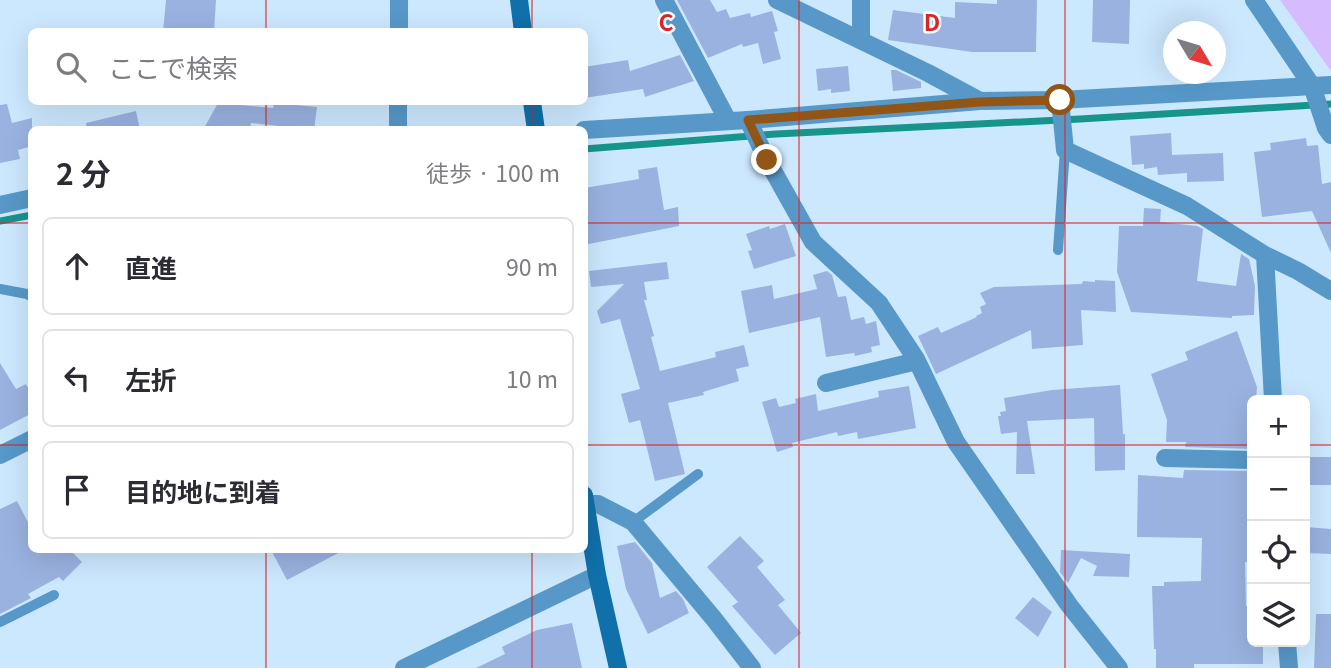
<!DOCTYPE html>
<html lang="ja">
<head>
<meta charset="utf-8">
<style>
	:root { --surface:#fff; --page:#f7f7f7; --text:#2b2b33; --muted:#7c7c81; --line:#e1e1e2 }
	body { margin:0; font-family:Georgia,"Noto Sans JP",serif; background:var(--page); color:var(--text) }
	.controls { position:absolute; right:21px; bottom:21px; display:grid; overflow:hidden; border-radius:10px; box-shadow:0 7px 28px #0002 }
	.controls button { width:63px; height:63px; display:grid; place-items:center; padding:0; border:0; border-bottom:2px solid var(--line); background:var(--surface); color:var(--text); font:35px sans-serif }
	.compass { position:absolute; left:1163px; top:21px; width:63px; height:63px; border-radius:50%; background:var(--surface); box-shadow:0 7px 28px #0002; rotate:128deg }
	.stop { position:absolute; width:21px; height:21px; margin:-16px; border:5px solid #915615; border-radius:50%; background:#fff }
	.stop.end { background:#915615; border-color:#fff; box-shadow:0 2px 7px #0008 }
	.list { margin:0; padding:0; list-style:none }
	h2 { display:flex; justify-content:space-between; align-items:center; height:91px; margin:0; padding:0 28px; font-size:30px }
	h2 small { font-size:23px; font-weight:400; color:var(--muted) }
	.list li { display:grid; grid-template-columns:46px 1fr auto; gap:21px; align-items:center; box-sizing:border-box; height:98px; margin:0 14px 14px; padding:0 14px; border:2px solid var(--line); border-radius:10px }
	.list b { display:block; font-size:26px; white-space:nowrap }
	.list em { font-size:23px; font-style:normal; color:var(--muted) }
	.icon { flex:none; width:38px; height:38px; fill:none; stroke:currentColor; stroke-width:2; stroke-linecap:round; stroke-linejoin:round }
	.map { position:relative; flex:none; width:1331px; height:668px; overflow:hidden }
	.search { position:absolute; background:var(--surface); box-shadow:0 7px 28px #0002; left:28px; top:28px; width:560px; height:77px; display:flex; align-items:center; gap:18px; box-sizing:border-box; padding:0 24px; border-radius:10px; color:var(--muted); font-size:26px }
	.panel { position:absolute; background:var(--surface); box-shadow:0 7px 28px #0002; left:28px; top:126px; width:560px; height:427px; border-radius:10px }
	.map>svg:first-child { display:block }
	.green { fill:#d6bbff }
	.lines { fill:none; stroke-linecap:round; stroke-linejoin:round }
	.stream { stroke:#17948b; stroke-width:7 }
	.building { fill:#9ab2e0 }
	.service { stroke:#5798c9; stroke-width:10 }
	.minor { stroke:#5798c9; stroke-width:18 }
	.tertiary { stroke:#5798c9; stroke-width:18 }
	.secondary { stroke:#1070a9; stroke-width:18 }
	.route { stroke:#915615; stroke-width:9 }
	.grid { fill:none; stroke:#d62828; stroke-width:2; stroke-opacity:0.55 }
	.grid-label { font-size:23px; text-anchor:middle; font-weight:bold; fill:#d62828; stroke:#fff; stroke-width:5; stroke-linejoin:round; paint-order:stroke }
</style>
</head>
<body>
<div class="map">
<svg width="1331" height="668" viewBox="0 0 1331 668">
	<rect width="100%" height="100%" fill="#cce8fe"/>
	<path class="green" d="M1280 0H1331V71Z"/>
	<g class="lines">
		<path class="stream" d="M584 149 776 134 1080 119 1331 104
			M0 221 32 215"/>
	</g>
	<path class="building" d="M166 0H216L214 32H163Z
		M677 0H710L717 12 726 9 730 18 750 13 751 17 772 11 778 31 774 32 781 59 763 64 758 43 743 47 742 44 708 58Z
		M997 0H1037L1036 52H972L888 40 893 10 955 18V2L997 4Z
		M1093 0H1130L1129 44 1092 42Z
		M680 55 694 81 645 97 643 89 584 98V67L628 60 630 71Z
		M848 66 850 91 831 93V89L818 91 816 69Z
		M891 70H896L921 82V88L893 91Z
		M218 103 273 108 274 103 317 107 314 130 251 123 250 130H203Z
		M7 104 12 123 32 118V146L18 150 20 159 0 163V105Z
		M136 111 140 130H87L86 123Z
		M1171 133 1172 155 1223 153 1224 181 1187 182V173L1158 175 1157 167 1144 169V164L1132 165 1130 136Z
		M1306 138 1307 146 1318 145 1322 184 1331 182V253L1312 211 1262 217 1254 152 1271 150 1270 143Z
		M657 167 664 210 678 207 679 226 584 245V188L639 179 638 170Z
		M1144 208 1161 209 1160 222 1197 226 1203 229 1197 281 1236 286 1241 254 1249 259 1255 286 1254 315 1232 316V318L1131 312 1117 272 1119 226H1143Z
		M785 224 796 256 754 269 748 251 752 250 746 234 769 226 770 229Z
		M667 262 669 279 644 282 647 300H644L654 336 651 337 660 371 716 357 715 352 744 345 749 366 736 369 739 381 703 392 704 395 668 403 685 474 655 481 640 420 629 423 621 394 640 389 620 319 601 324 597 311 624 284 591 287 589 271Z
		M827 271 832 275 838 297 846 296 851 320 864 317 866 324 876 321 880 345 871 347 872 352 855 356 854 353 826 357 820 317 749 333 741 291 772 285 774 299 817 289 813 275Z
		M1095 280 1115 281 1116 312 1081 310 1083 345 1032 349 1031 330 936 374 918 336 938 327 941 333 977 317 976 316 982 313 980 307 986 304 980 293 994 287 1082 284 1083 281 1095 282Z
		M1237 331 1257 387 1256 400H1252V449L1185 447 1186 442H1166L1167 420 1151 374 1188 360 1185 352Z
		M0 363 16 389 26 384 32 395V413L0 430Z
		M1120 385 1123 434H1125V470L1095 471 1094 418 1027 421 1035 474H1016L1017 432 1001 434 998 416H1001L1000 412 1006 411 1004 398 1052 390Z
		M909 386 916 428 858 439 857 432 838 436 837 432 792 443 793 447 777 452 762 402 776 398 779 407 796 403 795 399 816 394 818 411 879 397 878 391Z
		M1305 457H1331V485H1305Z
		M1184 470 1252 471V562H1245L1246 606H1249V610H1252V642H1263V664H1194V668H1156V649H1154L1152 586H1164V582L1201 581 1202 538 1137 537 1138 475 1183 478Z
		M17 501 32 530V550H70L82 562 63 581 59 577 28 594 31 598 0 614V509Z
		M1305 527 1331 529V554L1305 553Z
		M740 536 764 561 757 567 785 600 778 605 801 633 775 655 732 606 738 602 707 567Z
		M635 542 652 563 660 598 676 591 683 599 689 613 648 634 626 589 617 546Z
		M271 550H344L287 580Z
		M1061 550 1130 554 1129 577 1093 576 1097 566 1081 558 1068 583 1060 572Z
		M1033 597 1052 612 1038 637 1015 618Z
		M1316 614H1331V668H1314Z
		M572 623 582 668H476L505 654 502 647 537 630Z"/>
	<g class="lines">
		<path class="service" d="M1058 250 1065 150
			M0 289 27 294 32 297
			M633 522 698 474
			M0 622 54 595"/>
		<path class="minor" d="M664 0 728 121
			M777 0 928 73 980 101
			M861 0V40
			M1254 0 1312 86 1326 128 1331 135
			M399 32V0
			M1060 100 1065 150 1187 206 1265 255 1298 271 1331 291
			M748 120 767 160 813 242 879 303 916 359 956 442 1069 605 1119 668
			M398 130V102
			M1265 255 1273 400
			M826 383 917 361
			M0 455 32 439
			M1165 458 1252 460
			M586 504H598L633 522 714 619 752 668
			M1287 642 1289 668"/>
		<path class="tertiary" d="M584 130 748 120 980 101 1060 100 1331 85
			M0 205 32 198
			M404 668 597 575"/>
		<path class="secondary" d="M519 0 523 32
			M532 102 536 130
			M584 495 597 575 618 668"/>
	</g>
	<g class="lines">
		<path class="route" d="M767 160 748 120 980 102 1060 100"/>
	</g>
	<path class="grid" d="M266 0V32M532 0V32M799 0V668M1065 0V668M266 102V130M532 102V130M0 223H32M584 223H1331M0 445H32M584 445H1252M1305 445H1331M266 550V668M532 550V668"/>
	<g class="grid-label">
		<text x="666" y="31">C</text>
		<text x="932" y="31">D</text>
	</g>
</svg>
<div class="controls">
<button>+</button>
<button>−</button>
<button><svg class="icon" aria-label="locate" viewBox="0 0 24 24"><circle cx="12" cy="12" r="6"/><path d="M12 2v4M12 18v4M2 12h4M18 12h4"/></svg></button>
<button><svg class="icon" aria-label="layers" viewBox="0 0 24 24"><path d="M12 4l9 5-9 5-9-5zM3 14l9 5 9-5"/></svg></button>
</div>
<svg class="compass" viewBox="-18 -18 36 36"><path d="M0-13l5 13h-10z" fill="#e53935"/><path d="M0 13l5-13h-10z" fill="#7c7c81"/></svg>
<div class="stop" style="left:1060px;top:100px"></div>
<div class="stop end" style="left:767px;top:160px"></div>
<div class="search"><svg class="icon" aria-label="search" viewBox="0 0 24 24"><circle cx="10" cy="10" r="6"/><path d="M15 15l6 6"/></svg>ここで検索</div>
<section class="panel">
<h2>2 分<small>徒歩 · 100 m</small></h2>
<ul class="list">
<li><svg class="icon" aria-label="ahead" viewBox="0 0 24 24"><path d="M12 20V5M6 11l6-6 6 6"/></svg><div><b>直進</b></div><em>90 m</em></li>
<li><svg class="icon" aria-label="left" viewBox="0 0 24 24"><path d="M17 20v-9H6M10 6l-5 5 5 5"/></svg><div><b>左折</b></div><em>10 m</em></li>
<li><svg class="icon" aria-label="arrive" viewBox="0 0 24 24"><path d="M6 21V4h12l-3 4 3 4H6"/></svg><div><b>目的地に到着</b></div></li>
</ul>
</section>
</div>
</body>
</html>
